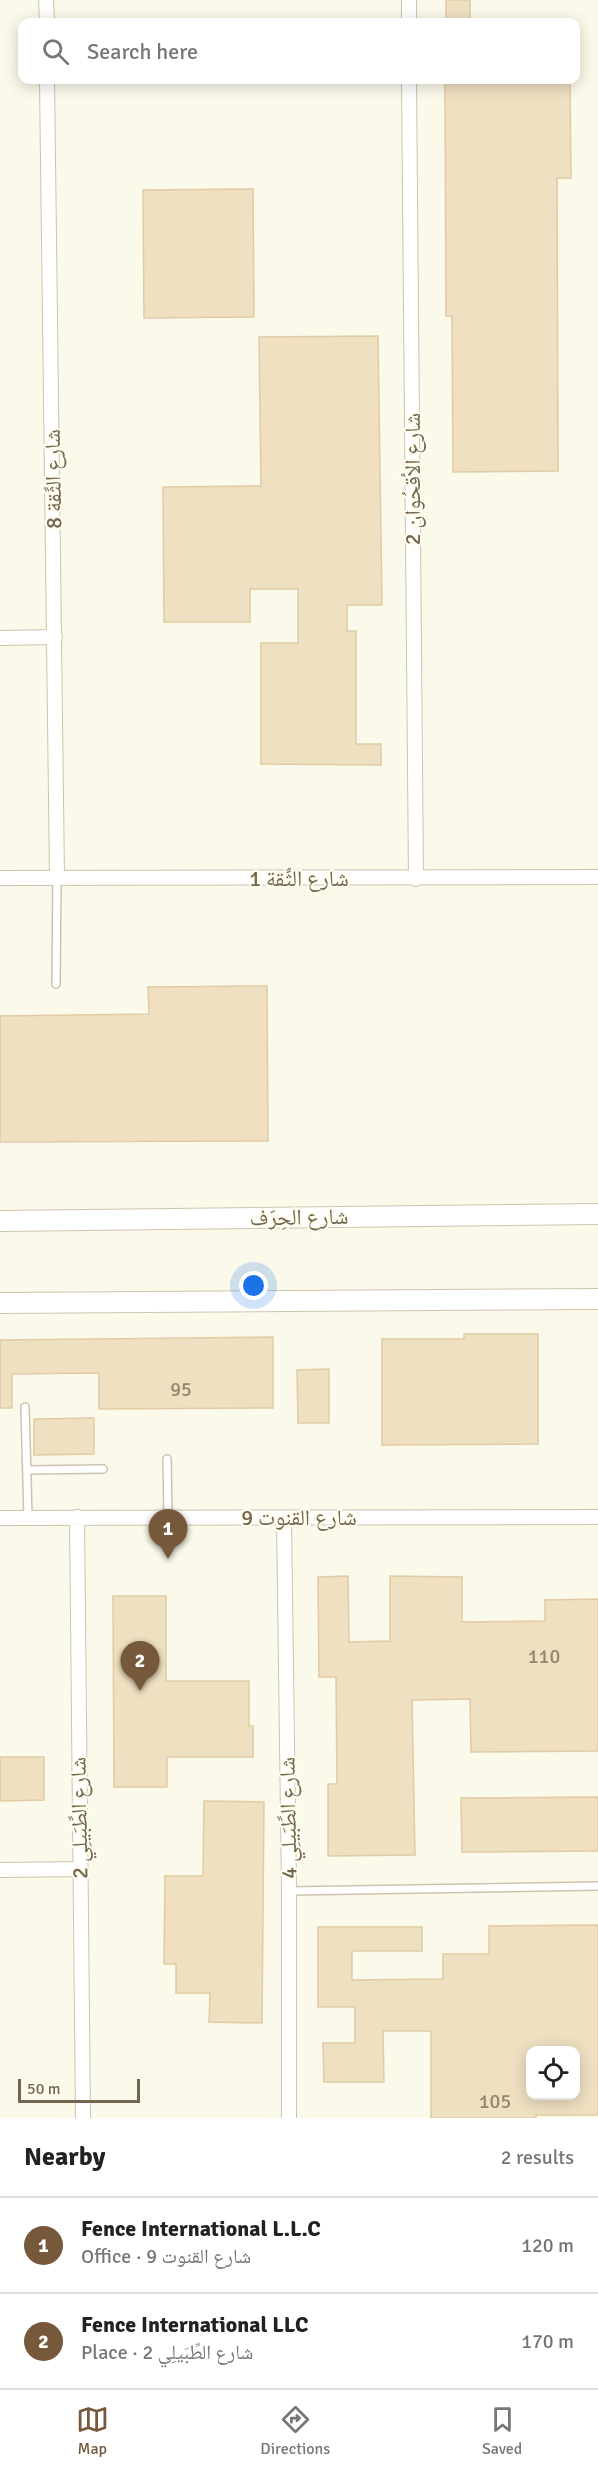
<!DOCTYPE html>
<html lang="en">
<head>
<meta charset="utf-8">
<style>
	:root { --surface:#fff; --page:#f2f2f2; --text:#222; --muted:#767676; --line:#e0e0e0; --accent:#76583a }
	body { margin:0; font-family:Signika,"Noto Naskh Arabic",sans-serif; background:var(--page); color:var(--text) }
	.controls { position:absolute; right:18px; bottom:18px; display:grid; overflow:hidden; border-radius:12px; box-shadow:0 3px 15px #0003 }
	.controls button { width:54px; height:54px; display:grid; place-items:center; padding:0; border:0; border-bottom:2px solid var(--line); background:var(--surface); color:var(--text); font:30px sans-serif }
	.scale { position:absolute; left:18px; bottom:15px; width:122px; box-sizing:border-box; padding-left:6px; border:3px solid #74664e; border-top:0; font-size:16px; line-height:21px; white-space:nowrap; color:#74664e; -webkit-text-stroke:4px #fefcef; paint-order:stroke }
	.you { position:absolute; left:254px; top:1286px; width:21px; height:21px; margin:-15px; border:4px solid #fff; border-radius:50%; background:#1a73e8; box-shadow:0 0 0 9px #1a73e833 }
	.badge { display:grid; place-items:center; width:39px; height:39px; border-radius:50%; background:var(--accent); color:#fff; font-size:20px; font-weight:700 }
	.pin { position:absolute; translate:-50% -50px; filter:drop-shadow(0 2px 3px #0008) }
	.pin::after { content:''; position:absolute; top:32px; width:21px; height:18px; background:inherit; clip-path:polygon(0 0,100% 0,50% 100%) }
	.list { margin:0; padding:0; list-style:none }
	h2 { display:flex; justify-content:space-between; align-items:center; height:78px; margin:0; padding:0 24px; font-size:26px }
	h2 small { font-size:20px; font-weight:400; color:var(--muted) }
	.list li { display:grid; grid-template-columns:39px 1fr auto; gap:18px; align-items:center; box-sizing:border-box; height:96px; padding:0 24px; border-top:2px solid var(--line) }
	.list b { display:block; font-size:22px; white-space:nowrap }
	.list p { margin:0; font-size:20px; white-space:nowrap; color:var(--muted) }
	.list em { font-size:20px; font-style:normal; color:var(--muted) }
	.icon { flex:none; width:33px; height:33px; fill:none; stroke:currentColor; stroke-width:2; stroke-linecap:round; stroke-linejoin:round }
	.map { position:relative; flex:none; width:598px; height:2118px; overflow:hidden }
	.search { position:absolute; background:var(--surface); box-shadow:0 3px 15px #0003; left:18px; right:18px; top:18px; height:66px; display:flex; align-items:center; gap:15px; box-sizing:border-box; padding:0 21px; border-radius:12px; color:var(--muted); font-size:22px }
	.sheet { height:270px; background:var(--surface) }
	nav { display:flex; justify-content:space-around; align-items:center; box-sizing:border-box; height:84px; border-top:2px solid var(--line); background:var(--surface); font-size:16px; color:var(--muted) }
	nav a { display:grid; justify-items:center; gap:3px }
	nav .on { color:var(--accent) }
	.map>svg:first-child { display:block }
	.building { fill:#efe0c2; stroke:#e0cba4; stroke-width:1.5; fill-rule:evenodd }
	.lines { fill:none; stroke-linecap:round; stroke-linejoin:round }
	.lane-casing { stroke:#ccc4af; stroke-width:10 }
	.street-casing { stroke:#ccc4af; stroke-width:16 }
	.secondary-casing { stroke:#cfc5ad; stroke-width:22 }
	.lane { stroke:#fff; stroke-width:7 }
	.street { stroke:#fff; stroke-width:14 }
	.secondary { stroke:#fff; stroke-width:20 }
	.labels { text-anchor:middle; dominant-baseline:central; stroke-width:4.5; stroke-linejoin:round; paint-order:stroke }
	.number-label { font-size:20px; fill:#93846b }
	.street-label { font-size:22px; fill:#74664e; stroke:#fefcef }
</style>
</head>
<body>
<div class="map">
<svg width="598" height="2118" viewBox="0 0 598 2118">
	<rect width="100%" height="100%" fill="#fbf9e9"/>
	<path class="building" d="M446 0H470V22H446Z
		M445 80H570L571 178H557L558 471 453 472 452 316H446Z
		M253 189 254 317 144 318 143 190Z
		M378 336 382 605H347V631H356V744H381V765L261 764V643H298V589H250V622H164L163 487 261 486 259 337Z
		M267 986 268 1141 0 1142V1016L149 1014 148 987Z
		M464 1334H538V1444L382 1445V1339H464Z
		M273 1337V1408L99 1409V1373L12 1374V1408H0V1340Z
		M329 1369V1423H298L297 1370Z
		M94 1418V1454L34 1455V1419Z
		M348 1576 349 1642 390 1641V1576L462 1577V1622L545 1621V1600L598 1599V1751L471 1752 470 1699 412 1700 415 1855 328 1856V1784H337L336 1677H319L318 1577Z
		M113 1596H166V1681H249V1726H253V1757H167V1787H114Z
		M0 1757H44V1800L0 1801Z
		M598 1797V1851L462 1852 461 1798Z
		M204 1801 264 1802 262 2023 209 2022 210 1993H176V1964H164L165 1876H203Z
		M598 1925V2115H536V2118H431V2031H383L384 2082H324L323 2043H355V2007H318V1927H422V1951H352V1980L443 1979V1954H489V1926ZM531 2050H576V2096H531Z"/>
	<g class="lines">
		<g class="lane-casing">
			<path id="lane" d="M56 984 57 878
				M25 1407 28 1518
				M167 1459 168 1517
				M27 1470 103 1469
				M289 1891 598 1886"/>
		</g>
		<g class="street-casing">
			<path id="street" d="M46 0 47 22
				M409 0V22
				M47 80 57 878
				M409 80 416 879
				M0 638 55 637
				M0 878 598 877
				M77 1517 83 2118
				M0 1518 598 1517
				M284 1518 289 1891V2118
				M0 1870 80 1869"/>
		</g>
		<g class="secondary-casing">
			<path id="secondary" d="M0 1221 598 1214
				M0 1303 598 1299"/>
		</g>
		<use href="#lane" class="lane"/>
		<use href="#street" class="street"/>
		<use href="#secondary" class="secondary"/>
	</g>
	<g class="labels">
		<g class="number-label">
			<text x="181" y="1389">95</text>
			<text x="544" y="1656">110</text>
			<text x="495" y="2101">105</text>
		</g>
		<g class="street-label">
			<text transform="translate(53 479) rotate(-91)">شارع الثِّقة 8</text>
			<text transform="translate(412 479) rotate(-90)">شارع الأقحُوان 2</text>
			<text x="299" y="878">شارع الثِّقة 1</text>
			<text transform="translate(299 1217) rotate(-1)">شارع الحِرَف</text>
			<text x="299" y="1517">شارع القنوت 9</text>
			<text transform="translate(79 1818) rotate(-91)">شارع الطِّبَيلِي 2</text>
			<text transform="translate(288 1818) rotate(-91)">شارع الطِّبَيلِي 4</text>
		</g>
	</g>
</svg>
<div class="controls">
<button><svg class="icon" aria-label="locate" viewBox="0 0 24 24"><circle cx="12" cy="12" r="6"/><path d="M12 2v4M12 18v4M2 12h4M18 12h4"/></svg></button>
</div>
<div class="scale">50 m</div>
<div class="you"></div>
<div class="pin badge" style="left:168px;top:1559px">1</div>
<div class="pin badge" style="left:140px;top:1691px">2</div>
<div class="search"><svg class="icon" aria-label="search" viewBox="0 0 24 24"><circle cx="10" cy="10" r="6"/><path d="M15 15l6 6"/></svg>Search here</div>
</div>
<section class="sheet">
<h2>Nearby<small>2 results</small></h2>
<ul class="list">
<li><span class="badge">1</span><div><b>Fence International L.L.C</b><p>Office · شارع القنوت 9</p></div><em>120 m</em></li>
<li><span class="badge">2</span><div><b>Fence International LLC</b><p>Place · شارع الطِّبَيلِي 2</p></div><em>170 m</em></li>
</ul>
</section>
<nav>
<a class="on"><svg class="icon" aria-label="map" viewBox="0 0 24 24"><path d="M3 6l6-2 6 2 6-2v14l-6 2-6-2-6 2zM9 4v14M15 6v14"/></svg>Map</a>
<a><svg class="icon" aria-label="directions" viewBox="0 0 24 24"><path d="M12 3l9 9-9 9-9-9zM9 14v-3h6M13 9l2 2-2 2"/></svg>Directions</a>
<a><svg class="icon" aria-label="saved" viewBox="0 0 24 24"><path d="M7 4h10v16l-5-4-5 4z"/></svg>Saved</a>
</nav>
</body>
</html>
